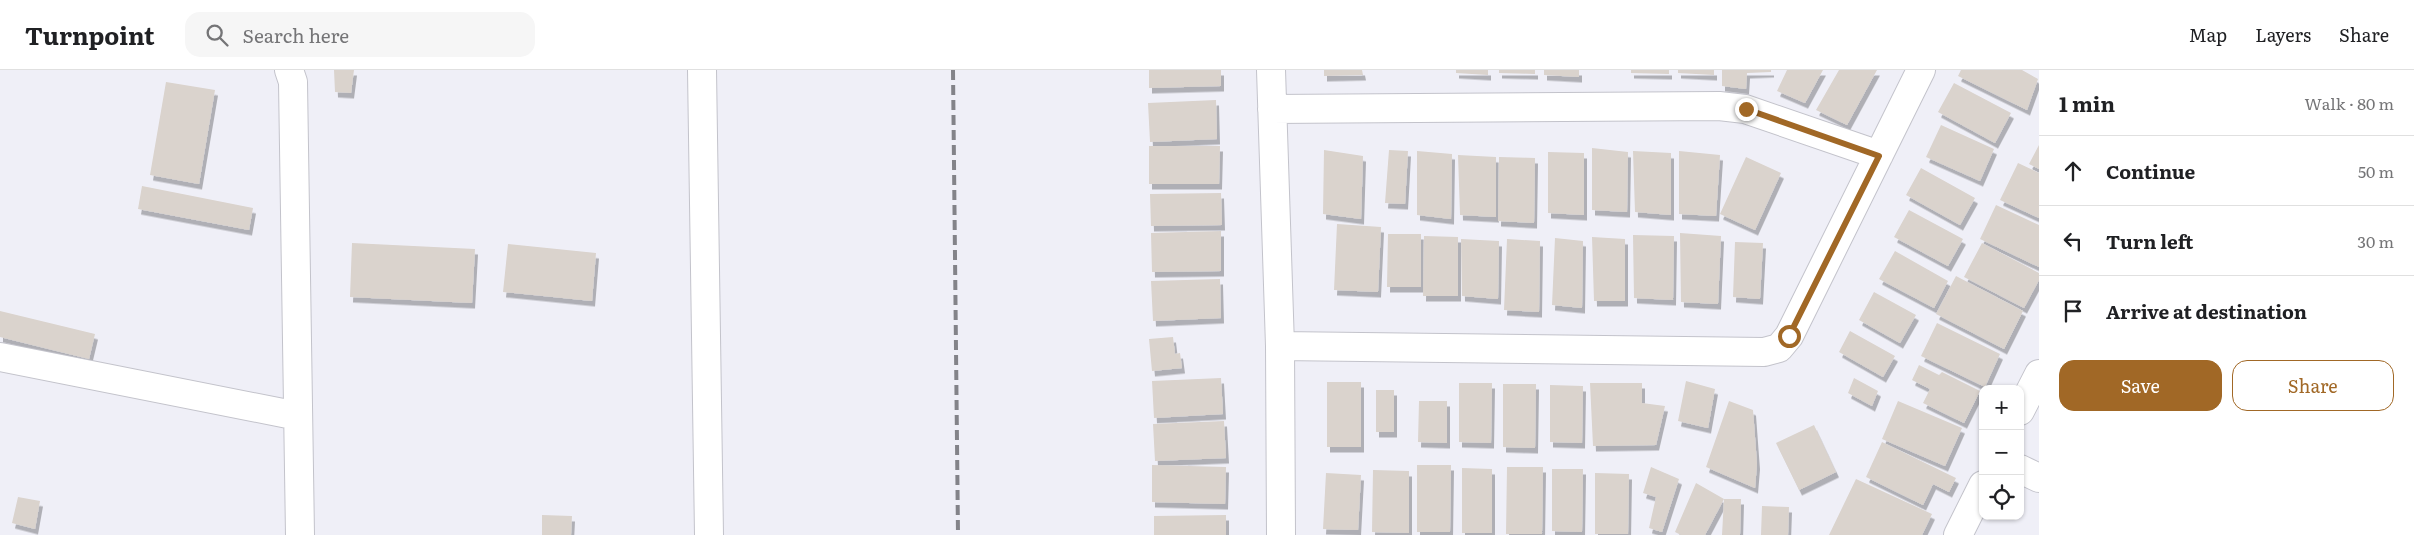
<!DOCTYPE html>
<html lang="en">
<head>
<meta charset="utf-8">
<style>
	:root { --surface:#fff; --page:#f6f6f6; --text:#202124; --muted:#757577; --line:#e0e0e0; --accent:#a16826 }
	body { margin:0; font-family:Literata,serif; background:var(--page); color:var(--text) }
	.controls { position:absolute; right:15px; bottom:15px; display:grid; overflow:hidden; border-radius:10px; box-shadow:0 1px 4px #0004 }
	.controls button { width:45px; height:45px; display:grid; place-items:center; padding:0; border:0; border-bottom:1px solid var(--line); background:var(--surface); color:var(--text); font:25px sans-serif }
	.stop { position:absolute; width:15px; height:15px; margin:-11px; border:4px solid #a16826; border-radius:50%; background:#fff }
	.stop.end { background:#a16826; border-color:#fff; box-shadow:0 1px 5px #0008 }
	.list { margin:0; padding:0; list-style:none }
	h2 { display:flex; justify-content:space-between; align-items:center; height:65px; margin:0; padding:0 20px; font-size:21px }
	h2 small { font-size:16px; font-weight:400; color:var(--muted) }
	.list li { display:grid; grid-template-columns:32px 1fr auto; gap:15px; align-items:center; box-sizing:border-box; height:70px; padding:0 20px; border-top:1px solid var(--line) }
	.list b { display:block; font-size:19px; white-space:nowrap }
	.list em { font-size:16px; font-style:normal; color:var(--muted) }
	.actions { display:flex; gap:10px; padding:15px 20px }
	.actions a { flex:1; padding:11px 0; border:1px solid var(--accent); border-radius:15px; text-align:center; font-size:18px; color:var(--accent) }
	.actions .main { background:var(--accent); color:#fff }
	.icon { flex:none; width:28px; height:28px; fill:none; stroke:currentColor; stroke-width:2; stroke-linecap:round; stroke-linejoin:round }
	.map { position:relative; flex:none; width:2039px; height:465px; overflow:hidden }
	header { display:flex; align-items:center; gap:30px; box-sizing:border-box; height:70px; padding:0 25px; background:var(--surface); border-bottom:1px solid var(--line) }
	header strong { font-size:24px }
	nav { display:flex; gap:28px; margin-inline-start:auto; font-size:18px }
	.search { width:350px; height:45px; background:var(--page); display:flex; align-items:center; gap:12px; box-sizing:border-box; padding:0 18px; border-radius:15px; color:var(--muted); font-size:19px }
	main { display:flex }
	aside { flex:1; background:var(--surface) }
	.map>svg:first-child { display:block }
	.building { fill:#dad3cd; filter:url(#shadow) }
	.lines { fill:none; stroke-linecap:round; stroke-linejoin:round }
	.minor-casing { stroke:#c3c3cb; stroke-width:30 }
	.minor { stroke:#fff; stroke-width:28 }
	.rail { stroke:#838389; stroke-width:4; stroke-dasharray:10 5; stroke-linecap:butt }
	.route { stroke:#a16826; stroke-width:6 }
</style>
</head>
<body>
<header>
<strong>Turnpoint</strong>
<div class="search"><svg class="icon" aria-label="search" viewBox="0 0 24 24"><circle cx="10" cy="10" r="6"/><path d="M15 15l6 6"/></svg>Search here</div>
<nav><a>Map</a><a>Layers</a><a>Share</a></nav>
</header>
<main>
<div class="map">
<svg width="2039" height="465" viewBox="0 0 2039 465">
	<defs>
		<filter id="shadow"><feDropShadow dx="3" dy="5.5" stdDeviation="0" flood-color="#0004"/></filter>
	</defs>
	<rect width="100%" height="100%" fill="#efeff7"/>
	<path class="building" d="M334 0H354L351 23 335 22Z
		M1149 0H1221V16L1149 18Z
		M1324 0H1362L1363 5 1324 6Z
		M1456 0H1488V5L1456 3Z
		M1499 0H1535V4L1499 3Z
		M1544 0H1579V7L1544 5Z
		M1631 0H1669V4L1631 3Z
		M1678 0H1714V5L1678 3Z
		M1722 0H1771V2L1747 3 1746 19 1722 16Z
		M1787 0H1823L1805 33 1777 21Z
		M1839 0H1877L1847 55 1816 40Z
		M1961 0H2022L2038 9 2027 40 1958 6Z
		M166 12 215 20 199 114 150 105Z
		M1954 13 2011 43 1995 73 1938 42Z
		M1216 30 1217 69 1150 72 1148 33Z
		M1941 55 1994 79 1980 111 1926 87Z
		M2039 75V99L2029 94Z
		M1149 76H1220L1219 114H1149Z
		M1592 78 1628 82 1627 142 1592 140Z
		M1324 80 1363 86 1361 149 1323 144Z
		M1389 80 1408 81 1405 134 1385 133Z
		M1417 81 1452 84 1451 149 1417 145Z
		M1633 81 1671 83V145L1635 142Z
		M1679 81 1720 85 1716 146 1679 144Z
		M1548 82 1584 83V145L1548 143Z
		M1458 85 1496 87V147L1460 145Z
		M1499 87 1535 88 1534 153 1498 151Z
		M1746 87 1781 103 1755 160 1720 144Z
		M2018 93 2039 103V148L2000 130Z
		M1921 98 1975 128 1960 155 1906 125Z
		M142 116 253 138 249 160 138 139Z
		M1221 123 1222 155 1151 156 1150 124Z
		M1996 135 2039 155V197L1980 169Z
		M1909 140 1963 169 1948 196 1894 167Z
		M1337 154 1381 157 1378 222 1334 220Z
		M1221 161V201L1152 202 1151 163Z
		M1680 163 1721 166 1718 234 1681 232Z
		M1388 164H1421V217H1387Z
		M1633 165 1674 166 1673 230 1634 228Z
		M1424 166 1458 167V226H1423Z
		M1592 167 1625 169V231H1594Z
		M1555 168 1583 171 1582 238 1552 235Z
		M1461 169 1499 171 1498 229 1462 226Z
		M1507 169 1540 171 1539 242 1504 240Z
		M1735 172 1763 173 1760 229 1733 227Z
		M352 173 475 179 472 233 350 227Z
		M1982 173 2039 203V210L2024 238 1964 207Z
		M508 174 596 183 592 231 503 222Z
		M1895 181 1948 211 1934 238 1879 209Z
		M1956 206 2023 241 2004 279 1936 244Z
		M1220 209 1221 248 1153 251 1151 211Z
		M1874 222 1916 245 1900 273 1859 250Z
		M0 241 95 264 89 289 0 267Z
		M1937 253 2000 284 1985 317 1921 286Z
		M1850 261 1895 286 1883 307 1839 282Z
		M1173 267 1175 284 1180 283 1182 298 1152 301 1149 269Z
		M1919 295 1939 305 1942 302 1980 321 1964 353 1923 333 1930 319 1912 310Z
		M1221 308 1223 344 1154 348 1152 311Z
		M1854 308 1878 321 1872 336 1848 323Z
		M1686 311 1715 319 1708 358 1678 351Z
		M1327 312H1361V377H1327Z
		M1459 313H1492L1491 373 1459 372Z
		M1590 313H1642V333L1665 336 1656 375 1593 376Z
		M1503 314H1536L1535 378 1503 377Z
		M1550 315 1583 316 1582 373 1550 372Z
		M1376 320H1394V362H1376Z
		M1419 331H1447V373L1418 372Z
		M1729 331 1753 340 1757 394 1755 418 1706 397Z
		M1898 331 1962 358 1945 396 1882 369Z
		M1224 351 1226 388 1155 391 1153 354Z
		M1814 355 1836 402 1799 420 1776 373Z
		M1882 372 1956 408 1949 422 1933 414 1923 435 1866 407Z
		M1152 395 1226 397 1225 434 1152 432Z
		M1417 395H1451L1450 462H1417Z
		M1507 397H1543L1542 464H1506Z
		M1651 397 1679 409 1662 462 1649 458 1656 427 1643 423Z
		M1462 398 1492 399V463H1462Z
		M1552 399H1583L1582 462 1552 461Z
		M1373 400 1409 401V463L1372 462Z
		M1326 403 1361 405 1358 460 1323 459Z
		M1595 403 1629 404 1628 464H1595Z
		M1856 409 1932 444 1922 465H1829Z
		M1696 413 1724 429 1705 465H1681L1675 462Z
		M18 427 40 431 35 459 12 453Z
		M1724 429H1741L1740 465H1722Z
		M1762 436 1789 437 1788 465H1761Z
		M542 445 572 446 571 465H542Z
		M1226 445V465H1154V446Z"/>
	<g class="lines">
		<g class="minor-casing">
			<path id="minor" d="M289 0 293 12 300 465
				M702 0 709 465
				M1271 0 1280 276 1281 465
				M1272 39 1719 36 1745 39 1879 85
				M1280 276 1764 282 1779 278 1789 266 1921 0
				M0 287 298 346
				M2020 341 2039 304
				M2020 399 2039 408
				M1958 465 1983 415"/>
		</g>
		<use href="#minor" class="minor"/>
		<path class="rail" d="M953 0 958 465"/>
	</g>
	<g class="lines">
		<path class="route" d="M1746 39 1879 86 1789 266"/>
	</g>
</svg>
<div class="controls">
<button>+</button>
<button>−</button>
<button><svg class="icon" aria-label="locate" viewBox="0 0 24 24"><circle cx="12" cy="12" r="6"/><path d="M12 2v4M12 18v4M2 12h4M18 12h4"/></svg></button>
</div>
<div class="stop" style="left:1789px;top:266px"></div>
<div class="stop end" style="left:1746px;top:39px"></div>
</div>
<aside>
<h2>1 min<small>Walk · 80 m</small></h2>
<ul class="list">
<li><svg class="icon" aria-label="ahead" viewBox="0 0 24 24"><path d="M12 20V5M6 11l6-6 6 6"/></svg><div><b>Continue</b></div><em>50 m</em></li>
<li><svg class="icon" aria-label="left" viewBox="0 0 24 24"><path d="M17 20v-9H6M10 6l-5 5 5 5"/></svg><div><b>Turn left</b></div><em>30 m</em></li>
<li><svg class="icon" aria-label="arrive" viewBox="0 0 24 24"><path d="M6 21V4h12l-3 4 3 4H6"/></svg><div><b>Arrive at destination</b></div></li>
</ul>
<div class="actions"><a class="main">Save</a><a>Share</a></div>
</aside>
</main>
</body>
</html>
